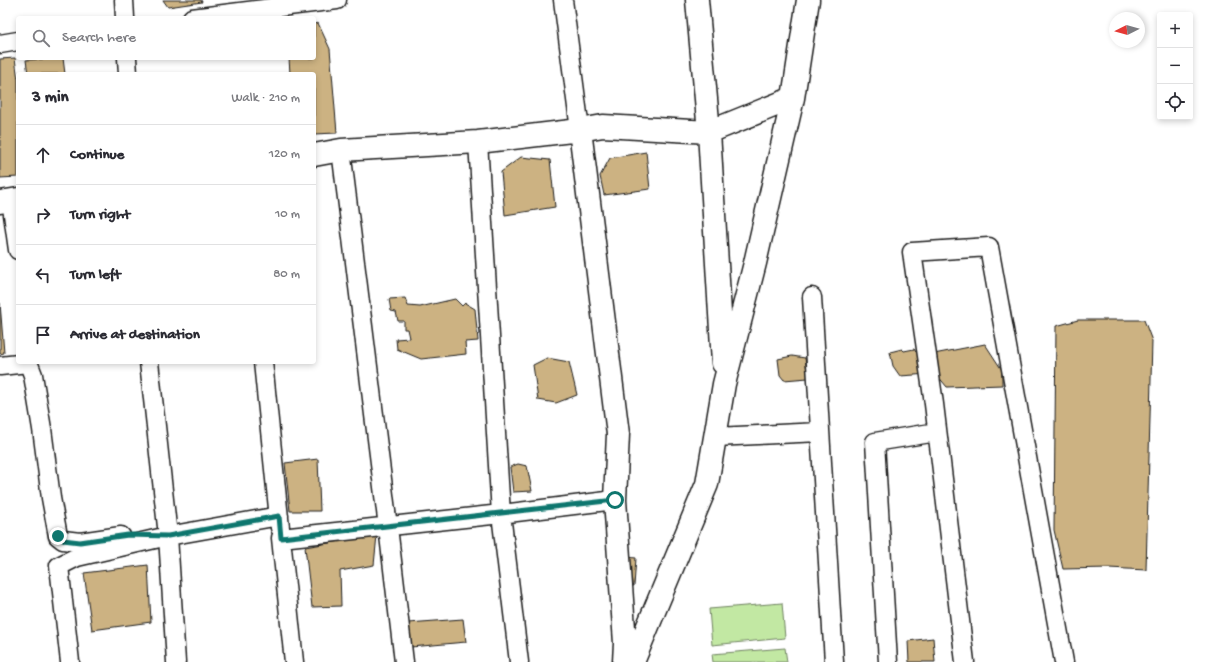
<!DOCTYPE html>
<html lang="en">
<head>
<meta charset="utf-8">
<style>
	:root { --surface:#fff; --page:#f2f2f3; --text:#2b2b33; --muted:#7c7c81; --line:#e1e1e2 }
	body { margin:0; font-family:"Gochi Hand",sans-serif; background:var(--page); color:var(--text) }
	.controls { position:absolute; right:12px; top:12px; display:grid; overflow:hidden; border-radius:4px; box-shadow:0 2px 6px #0003 }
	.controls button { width:36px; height:36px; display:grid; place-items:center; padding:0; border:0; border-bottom:1px solid var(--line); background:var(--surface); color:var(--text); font:20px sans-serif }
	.compass { position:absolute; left:1109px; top:12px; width:36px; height:36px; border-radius:50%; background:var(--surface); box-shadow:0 2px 6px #0003; rotate:264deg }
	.stop { position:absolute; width:12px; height:12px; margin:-9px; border:3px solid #0f766e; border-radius:50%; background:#fff }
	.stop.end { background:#0f766e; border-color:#fff; box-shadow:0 1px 4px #0008 }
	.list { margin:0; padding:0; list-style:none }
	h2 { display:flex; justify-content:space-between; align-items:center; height:52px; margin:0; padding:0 16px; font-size:17px }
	h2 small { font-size:13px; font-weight:400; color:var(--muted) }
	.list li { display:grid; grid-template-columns:26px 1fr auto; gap:12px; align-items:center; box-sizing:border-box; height:60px; padding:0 16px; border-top:1px solid var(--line) }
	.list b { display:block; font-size:15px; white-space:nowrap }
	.list em { font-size:13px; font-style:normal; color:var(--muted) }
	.icon { flex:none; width:22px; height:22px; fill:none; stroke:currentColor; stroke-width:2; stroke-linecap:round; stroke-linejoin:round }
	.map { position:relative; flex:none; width:1205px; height:662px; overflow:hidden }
	.search { position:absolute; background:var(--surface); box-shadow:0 2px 6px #0003; left:16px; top:16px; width:300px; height:44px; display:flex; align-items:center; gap:10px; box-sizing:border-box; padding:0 14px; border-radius:4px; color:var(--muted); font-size:15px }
	.panel { position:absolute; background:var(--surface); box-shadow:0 2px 6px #0003; left:16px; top:72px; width:300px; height:292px; border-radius:4px }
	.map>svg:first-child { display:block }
	.green { fill:#c2e8a3; stroke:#6f8260 }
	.building { fill:#ccb282; stroke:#1c1c1c }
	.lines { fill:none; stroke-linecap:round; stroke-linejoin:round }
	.street-casing { stroke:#1c1c1c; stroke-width:21 }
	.secondary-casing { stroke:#1c1c1c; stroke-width:25 }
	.street { stroke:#fff; stroke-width:18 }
	.secondary { stroke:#fff; stroke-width:22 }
	.route { stroke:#0f766e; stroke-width:5 }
</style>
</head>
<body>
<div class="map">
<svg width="1205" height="662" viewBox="0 0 1205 662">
	<rect width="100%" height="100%" fill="#fff"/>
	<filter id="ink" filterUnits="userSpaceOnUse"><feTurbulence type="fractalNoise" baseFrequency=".025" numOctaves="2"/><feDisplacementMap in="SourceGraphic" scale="8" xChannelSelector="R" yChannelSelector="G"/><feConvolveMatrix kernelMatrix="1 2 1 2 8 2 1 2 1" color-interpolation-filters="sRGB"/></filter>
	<g filter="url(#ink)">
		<path class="green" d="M782 603 785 638 712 645 709 609Z
			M785 648 787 662H713L712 654Z"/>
		<path class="building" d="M163 0H201L202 2 168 7Z
			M318 23 330 49 337 133 314 134V74H290L289 58H314V24Z
			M15 58 18 80V177L0 178V59Z
			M63 58 65 74H28L26 60Z
			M646 152 650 189 604 195 600 176 610 158Z
			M521 157 550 160 555 207 505 215 501 172Z
			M405 298 408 306 420 307 455 299 462 306 465 303 475 309 478 341 465 342 466 354 421 359 397 349 396 339 409 338 407 329H404V321H398L396 312 391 311 389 299Z
			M0 303 4 353 0 354Z
			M1078 320H1144L1152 341 1146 570 1109 568 1063 569 1054 530 1056 326Z
			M985 344 1002 370V385L947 387 937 375 934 354Z
			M902 349 904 351 914 349 916 352H922L929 374 900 376 893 366 890 352Z
			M792 356 805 358 808 378 784 380 780 375 778 359Z
			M547 358 569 362 577 395 556 403 538 400 533 365Z
			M318 459 320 511H290L285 463Z
			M518 464 527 466 532 491 513 492 510 467Z
			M377 535 374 565 340 571 341 606 312 607 305 547Z
			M626 557 636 558 634 586 623 585Z
			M148 565 151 622 92 630 84 573Z
			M463 619 466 642 411 647 408 623Z
			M933 638 935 662H909L908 641Z"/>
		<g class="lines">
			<g class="street-casing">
				<path id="street" d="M124 0 125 18
					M563 0 580 130
					M192 18 337 0
					M0 44 18 41
					M127 58 128 74
					M478 142 501 514 519 662
					M341 150 388 527 404 662
					M11 200 18 250
					M812 297 834 662
					M28 362 33 375 42 429 51 498 58 536 63 540 80 542 121 536
					M149 362 168 536 176 662
					M263 362 280 528
					M0 366 28 363
					M715 437 820 432
					M70 662 59 566 77 557 168 536 279 516
					M294 662 281 538 501 514 615 500
					M888 662 875 442 937 432
					M965 662 934 404 912 252 989 247 1064 662"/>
			</g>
			<g class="secondary-casing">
				<path id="secondary" d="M697 0 709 132 723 363
					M314 155 341 150 478 142 580 130
					M0 202 18 199
					M624 662 625 643 615 500 618 434 580 130 603 126 709 132 793 98 808 0
					M633 662 707 484 724 384 755 263 793 98"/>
			</g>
			<use href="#street" class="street"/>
			<use href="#secondary" class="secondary"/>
		</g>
	</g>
	<g class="lines" filter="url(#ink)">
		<path class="route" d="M58 536 63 540 80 542 128 535 168 536 279 516 281 538 615 500"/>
	</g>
</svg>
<div class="controls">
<button>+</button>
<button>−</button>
<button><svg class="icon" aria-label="locate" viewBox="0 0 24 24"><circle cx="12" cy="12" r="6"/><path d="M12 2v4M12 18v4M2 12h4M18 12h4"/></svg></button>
</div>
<svg class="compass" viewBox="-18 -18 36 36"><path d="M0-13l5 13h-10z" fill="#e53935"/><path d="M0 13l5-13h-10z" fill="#7c7c81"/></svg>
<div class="stop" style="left:615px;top:500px"></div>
<div class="stop end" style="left:58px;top:536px"></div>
<div class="search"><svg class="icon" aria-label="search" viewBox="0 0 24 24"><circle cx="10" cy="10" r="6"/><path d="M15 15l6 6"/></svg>Search here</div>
<section class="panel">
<h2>3 min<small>Walk · 210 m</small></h2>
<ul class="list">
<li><svg class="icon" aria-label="ahead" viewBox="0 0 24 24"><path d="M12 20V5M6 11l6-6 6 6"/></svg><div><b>Continue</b></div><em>120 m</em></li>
<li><svg class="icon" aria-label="right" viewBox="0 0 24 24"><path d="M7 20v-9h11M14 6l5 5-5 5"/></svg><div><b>Turn right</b></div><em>10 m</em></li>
<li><svg class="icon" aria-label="left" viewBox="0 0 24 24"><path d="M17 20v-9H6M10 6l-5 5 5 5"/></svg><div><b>Turn left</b></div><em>80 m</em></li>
<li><svg class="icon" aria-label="arrive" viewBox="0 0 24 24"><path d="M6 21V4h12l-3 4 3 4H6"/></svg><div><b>Arrive at destination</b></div></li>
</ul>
</section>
</div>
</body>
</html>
